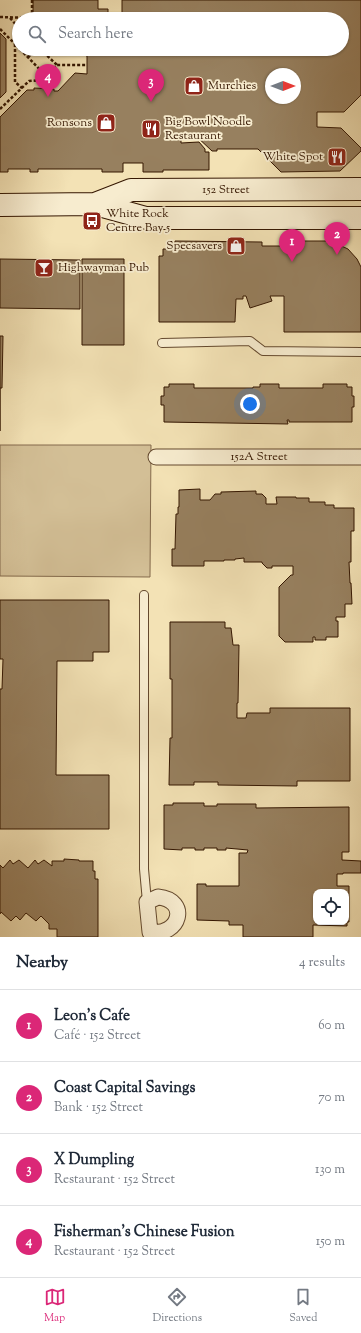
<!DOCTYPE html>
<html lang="en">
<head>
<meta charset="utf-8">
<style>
	:root { --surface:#fff; --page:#f6f6f7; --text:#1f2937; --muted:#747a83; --line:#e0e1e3; --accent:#db2777 }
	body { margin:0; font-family:"Sorts Mill Goudy",serif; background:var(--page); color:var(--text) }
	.controls { position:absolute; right:12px; bottom:12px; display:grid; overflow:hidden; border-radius:8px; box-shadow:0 1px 3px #0004 }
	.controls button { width:36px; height:36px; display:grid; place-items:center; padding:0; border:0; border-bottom:1px solid var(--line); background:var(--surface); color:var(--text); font:20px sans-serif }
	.compass { position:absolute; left:265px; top:68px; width:36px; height:36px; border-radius:50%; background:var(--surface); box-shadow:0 1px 3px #0004; rotate:90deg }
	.you { position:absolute; left:250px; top:404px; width:14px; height:14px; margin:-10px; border:3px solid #fff; border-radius:50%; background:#1a73e8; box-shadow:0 0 0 6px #1a73e833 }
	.badge { display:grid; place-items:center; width:26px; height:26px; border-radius:50%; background:var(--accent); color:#fff; font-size:13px; font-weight:700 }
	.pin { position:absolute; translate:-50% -33px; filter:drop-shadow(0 1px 2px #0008) }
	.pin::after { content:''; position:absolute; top:21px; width:14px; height:12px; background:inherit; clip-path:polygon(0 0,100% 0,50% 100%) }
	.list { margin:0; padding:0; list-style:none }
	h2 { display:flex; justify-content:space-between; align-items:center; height:52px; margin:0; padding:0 16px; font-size:17px }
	h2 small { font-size:13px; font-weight:400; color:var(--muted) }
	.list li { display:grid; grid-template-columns:26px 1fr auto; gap:12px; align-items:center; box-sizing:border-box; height:72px; padding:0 16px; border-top:1px solid var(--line) }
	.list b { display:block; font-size:15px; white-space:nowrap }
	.list p { margin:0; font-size:13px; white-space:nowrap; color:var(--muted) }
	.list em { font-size:13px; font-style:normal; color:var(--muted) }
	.icon { flex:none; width:22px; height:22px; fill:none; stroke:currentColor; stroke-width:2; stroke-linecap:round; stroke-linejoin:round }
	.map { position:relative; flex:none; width:361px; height:937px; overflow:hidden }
	.search { position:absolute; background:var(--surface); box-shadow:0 1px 3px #0004; left:12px; right:12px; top:12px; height:44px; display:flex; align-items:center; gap:10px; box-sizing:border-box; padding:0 14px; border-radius:22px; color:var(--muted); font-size:15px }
	.sheet { height:340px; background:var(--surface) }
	nav { display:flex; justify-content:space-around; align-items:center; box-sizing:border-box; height:56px; border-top:1px solid var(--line); background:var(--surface); font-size:11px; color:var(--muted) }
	nav a { display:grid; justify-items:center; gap:2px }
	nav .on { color:var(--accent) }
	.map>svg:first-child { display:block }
	.green { fill:#d3bf96; stroke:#846a4c }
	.building { fill:#97805f; stroke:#341601; fill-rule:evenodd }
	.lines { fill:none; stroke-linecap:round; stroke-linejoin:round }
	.lane-casing { stroke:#64492e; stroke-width:10 }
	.street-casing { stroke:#64492e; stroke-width:17 }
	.secondary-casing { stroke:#341601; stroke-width:24 }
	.path { stroke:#341601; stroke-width:2.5; stroke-dasharray:3 2; stroke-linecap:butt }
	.lane { stroke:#f7eccf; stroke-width:8 }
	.street { stroke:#f7eccf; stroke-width:15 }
	.secondary { stroke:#f7eccf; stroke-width:22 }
	.labels { text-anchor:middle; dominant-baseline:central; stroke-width:3.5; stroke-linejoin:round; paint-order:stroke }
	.poi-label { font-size:12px; fill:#341601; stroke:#f7eccf; text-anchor:start }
	.street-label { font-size:12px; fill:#341601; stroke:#f7eccf }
</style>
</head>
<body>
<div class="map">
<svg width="361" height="937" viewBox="0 0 361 937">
	<rect width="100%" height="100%" fill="#f3e2b5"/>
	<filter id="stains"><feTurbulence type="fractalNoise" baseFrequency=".005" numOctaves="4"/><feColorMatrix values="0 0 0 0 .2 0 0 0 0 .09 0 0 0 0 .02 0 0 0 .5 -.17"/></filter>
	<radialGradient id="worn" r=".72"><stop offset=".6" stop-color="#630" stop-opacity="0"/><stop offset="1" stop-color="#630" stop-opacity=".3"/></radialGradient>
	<path class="green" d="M0 445H151L150 577 0 576Z"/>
	<path class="building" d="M33 0H98V9H108V19H122V0H361V95L344 112H317V127L341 128 361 148V151L340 171 281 172 258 149H217V151H212L195 135H181V143L199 142 205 149V152H209V170H163V172H143V163H123V172H102V169H38V172H30V169H8V172H0V117L27 90H34V88L54 89V91H58L75 73 87 74V56L85 55H51L46 49H342V19H33ZM271 74H295V98H271Z
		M0 33 6 39V92L0 98Z
		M175 241 262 242V246H286V241H328V244H337L348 249 357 259 361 267V332H284V296H270L272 301 250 308 246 296H243V299H236L235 322H159V256H163V249H175Z
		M0 259 80 260V309L0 308Z
		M82 259H124V345H82Z
		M0 336H3L2 388H0V431Z
		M169 384H194V388H253V387H260V384H279V388H323V384H347V387H352V396H354V407H352V422H289V420H287L288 424 164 422V405H161V396H164V387H169Z
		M200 489V500H210L215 494H221V492L256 491V494H262L266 498V504H277L276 497H296V498H309V502H325V505H334V508H354V531H351V562H349L350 583H351L352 604H345V617H336V621H338V637H326V640H315V637H313V642H285L279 636V587L291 575H293V566H272V568H267L262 563V562H244V558L235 559V560H224V561H204V566H172V549H175L176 514H178V507H179V490Z
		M0 600H109V652H93V661H57L56 775H109V829H0V689H2L3 659H0Z
		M170 622H225V628H231L233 645H239L238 703H237V718H246L247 713H270V708H350V781H297V786L218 785V782H194V785H169L170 738H172V679H170Z
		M173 803H204V806H217V804H256V808L349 807V852H342V860L361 861V873H343V874H337V886H349V922H347V926L313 925V937H243V925H229V921L197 920V884H206V886H239V853H247L248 850 226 848V850H217V848H204V850H195V848H182V850L164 849V805H173ZM316 892H346V922H316Z
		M64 859 79 860V861H93V871H95V879H98V937H57V929H49V924L41 916 36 921 26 913 20 920 16 916 11 921 1 912 0 914V865L3 868 10 860 13 864 19 860 28 868 35 860 38 864 44 860 52 866V861H64Z"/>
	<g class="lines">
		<g class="lane-casing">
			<path id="lane" d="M162 343 250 341 263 351 361 352
				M144 595V869L147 902"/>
		</g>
		<g class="street-casing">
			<path id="street" d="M156 457H361
				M158 897C190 900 180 937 150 932L147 902Z"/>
		</g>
		<g class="secondary-casing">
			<path id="secondary" d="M95 204 131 190 361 189
				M0 205 95 204 146 218H361"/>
		</g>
		<path class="path" d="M32 0V18
			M0 17 32 18
			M10 18 19 28
			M0 29 19 48
			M15 44V82L22 88
			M20 49 47 77
			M40 49 57 65
			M28 57 37 49
			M0 109 29 81 43 80 57 65H87"/>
		<use href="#lane" class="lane"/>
		<use href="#street" class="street"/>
		<use href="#secondary" class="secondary"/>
	</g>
	<defs>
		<g id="shop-square" transform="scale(1)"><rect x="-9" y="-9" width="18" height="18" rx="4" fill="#8f2418" stroke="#f7eccf"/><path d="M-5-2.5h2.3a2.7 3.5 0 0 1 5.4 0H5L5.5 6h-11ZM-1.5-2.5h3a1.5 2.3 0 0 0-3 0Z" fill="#fff"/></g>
		<g id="restaurant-square" transform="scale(1)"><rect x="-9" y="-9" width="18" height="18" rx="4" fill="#8f2418" stroke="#f7eccf"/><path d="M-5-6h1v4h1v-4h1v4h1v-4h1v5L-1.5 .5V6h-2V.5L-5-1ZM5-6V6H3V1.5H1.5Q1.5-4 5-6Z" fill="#fff"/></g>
		<g id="bus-square" transform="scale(1)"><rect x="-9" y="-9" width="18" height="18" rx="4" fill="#8f2418" stroke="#f7eccf"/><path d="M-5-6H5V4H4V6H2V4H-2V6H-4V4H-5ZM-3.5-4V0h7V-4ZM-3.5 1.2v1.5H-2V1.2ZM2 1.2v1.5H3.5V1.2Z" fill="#fff"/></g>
		<g id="bar-square" transform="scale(1)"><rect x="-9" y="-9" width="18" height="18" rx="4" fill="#8f2418" stroke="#f7eccf"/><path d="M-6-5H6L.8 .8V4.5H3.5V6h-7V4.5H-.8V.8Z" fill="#fff"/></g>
	</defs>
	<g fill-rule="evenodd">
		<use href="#shop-square" x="194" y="86"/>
		<use href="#shop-square" x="106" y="123"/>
		<use href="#restaurant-square" x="151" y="129"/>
		<use href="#restaurant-square" x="337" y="157"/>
		<use href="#bus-square" x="92" y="221"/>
		<use href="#shop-square" x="236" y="246"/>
		<use href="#bar-square" x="44" y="268"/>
	</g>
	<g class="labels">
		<g class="poi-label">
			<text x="208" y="86">Murchies</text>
			<text x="165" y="122">Big Bowl Noodle<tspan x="165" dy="14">Restaurant</tspan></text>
			<text x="92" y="123" text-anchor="end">Ronsons</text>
			<text x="323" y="157" text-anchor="end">White Spot</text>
			<text x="106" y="214">White Rock<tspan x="106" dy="14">Centre Bay 5</tspan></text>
			<text x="222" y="246" text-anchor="end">Specsavers</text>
			<text x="58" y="268">Highwayman Pub</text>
		</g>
		<g class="street-label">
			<text x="226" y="190">152 Street</text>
			<text x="259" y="457">152A Street</text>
		</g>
	</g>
	<rect width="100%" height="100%" filter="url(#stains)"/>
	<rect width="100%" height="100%" fill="url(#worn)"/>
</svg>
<div class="controls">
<button><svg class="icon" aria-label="locate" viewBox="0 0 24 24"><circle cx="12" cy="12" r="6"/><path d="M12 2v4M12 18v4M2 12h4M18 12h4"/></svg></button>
</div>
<svg class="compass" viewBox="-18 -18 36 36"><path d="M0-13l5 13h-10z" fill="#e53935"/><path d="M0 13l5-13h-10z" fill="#747a83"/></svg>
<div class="you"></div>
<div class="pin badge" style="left:292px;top:262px">1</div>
<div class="pin badge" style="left:337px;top:255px">2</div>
<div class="pin badge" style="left:151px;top:102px">3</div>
<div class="pin badge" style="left:48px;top:97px">4</div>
<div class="search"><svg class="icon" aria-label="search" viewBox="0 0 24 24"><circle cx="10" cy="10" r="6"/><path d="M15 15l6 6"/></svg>Search here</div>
</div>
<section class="sheet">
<h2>Nearby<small>4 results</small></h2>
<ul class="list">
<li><span class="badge">1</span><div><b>Leon's Cafe</b><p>Café · 152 Street</p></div><em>60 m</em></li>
<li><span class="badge">2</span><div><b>Coast Capital Savings</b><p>Bank · 152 Street</p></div><em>70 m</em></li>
<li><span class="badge">3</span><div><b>X Dumpling</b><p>Restaurant · 152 Street</p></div><em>130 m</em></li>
<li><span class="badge">4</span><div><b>Fisherman's Chinese Fusion</b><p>Restaurant · 152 Street</p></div><em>150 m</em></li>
</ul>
</section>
<nav>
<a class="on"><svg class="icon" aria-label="map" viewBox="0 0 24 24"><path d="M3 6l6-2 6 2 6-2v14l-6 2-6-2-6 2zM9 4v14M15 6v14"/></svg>Map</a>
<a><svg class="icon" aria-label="directions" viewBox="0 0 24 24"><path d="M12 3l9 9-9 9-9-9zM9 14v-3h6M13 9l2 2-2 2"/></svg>Directions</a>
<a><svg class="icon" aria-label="saved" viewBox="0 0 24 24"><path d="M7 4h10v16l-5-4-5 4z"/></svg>Saved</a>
</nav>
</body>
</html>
